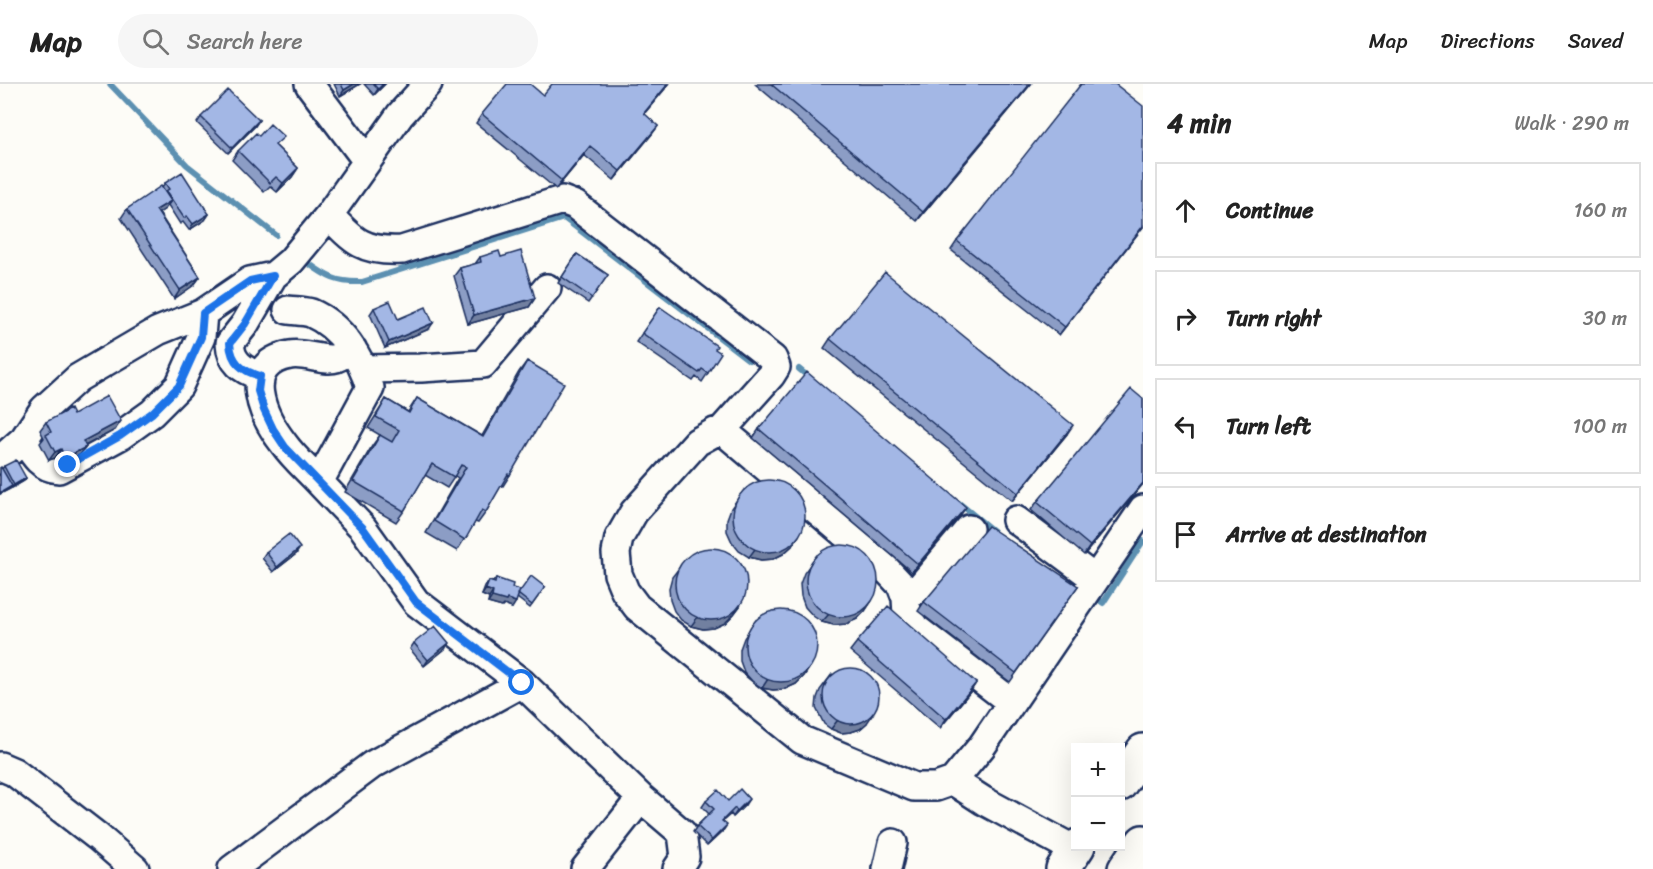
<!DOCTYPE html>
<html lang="en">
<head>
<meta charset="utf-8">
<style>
	:root { --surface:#fff; --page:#f6f6f6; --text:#222; --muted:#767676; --line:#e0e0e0 }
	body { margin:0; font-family:Sriracha,sans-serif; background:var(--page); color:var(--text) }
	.controls { position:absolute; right:18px; bottom:18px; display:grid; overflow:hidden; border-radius:0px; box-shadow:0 6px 24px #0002 }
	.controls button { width:54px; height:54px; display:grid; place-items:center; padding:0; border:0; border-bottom:2px solid var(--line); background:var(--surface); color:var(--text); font:30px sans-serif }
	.stop { position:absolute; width:18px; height:18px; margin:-14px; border:4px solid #1a73e8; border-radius:50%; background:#fff }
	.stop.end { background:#1a73e8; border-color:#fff; box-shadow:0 2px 6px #0008 }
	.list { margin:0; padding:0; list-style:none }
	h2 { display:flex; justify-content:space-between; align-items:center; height:78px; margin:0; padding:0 24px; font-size:26px }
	h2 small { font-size:20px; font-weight:400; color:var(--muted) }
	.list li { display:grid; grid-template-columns:39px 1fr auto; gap:18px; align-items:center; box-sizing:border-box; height:96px; margin:0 12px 12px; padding:0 12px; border:2px solid var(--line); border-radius:0px }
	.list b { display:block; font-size:22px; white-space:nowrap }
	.list em { font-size:20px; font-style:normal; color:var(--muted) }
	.icon { flex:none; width:33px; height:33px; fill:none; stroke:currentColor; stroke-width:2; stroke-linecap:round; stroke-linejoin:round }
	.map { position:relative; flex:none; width:1143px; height:785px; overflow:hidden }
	header { display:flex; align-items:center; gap:36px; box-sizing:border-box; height:84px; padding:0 30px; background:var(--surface); border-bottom:2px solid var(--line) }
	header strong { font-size:28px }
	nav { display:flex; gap:33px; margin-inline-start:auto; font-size:21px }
	.search { width:420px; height:54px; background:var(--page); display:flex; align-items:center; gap:15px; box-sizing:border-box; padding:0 21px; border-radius:33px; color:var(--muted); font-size:22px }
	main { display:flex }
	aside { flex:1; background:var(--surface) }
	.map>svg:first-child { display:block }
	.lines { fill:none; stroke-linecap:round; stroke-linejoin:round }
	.stream { stroke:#5c90b1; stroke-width:6 }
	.minor-casing { stroke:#1b2f5e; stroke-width:32 }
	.highway-casing { stroke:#1b2f5e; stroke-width:38 }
	.minor { stroke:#fdfcf7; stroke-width:27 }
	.highway { stroke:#fdfcf7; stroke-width:33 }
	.wall { fill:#8c9dc5; stroke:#1b2f5e; stroke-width:1.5 }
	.shaded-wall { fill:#7280a0; stroke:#1b2f5e; stroke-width:1.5 }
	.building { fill:#a3b7e5; stroke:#1b2f5e; stroke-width:1.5 }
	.route { stroke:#1a73e8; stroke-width:8 }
</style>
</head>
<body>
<header>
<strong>Map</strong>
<div class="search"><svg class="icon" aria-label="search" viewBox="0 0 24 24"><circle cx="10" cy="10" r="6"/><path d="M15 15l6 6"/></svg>Search here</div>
<nav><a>Map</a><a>Directions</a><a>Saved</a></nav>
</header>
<main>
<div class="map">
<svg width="1143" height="785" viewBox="0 0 1143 785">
	<rect width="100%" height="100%" fill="#fdfcf7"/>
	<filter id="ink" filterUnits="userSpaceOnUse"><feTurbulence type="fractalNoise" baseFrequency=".0167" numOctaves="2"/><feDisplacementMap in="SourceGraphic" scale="12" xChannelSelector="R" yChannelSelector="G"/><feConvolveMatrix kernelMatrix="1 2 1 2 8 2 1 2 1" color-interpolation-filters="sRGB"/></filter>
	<g filter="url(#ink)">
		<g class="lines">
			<path class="stream" d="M110 0 187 81 276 151
				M308 179C327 193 337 199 362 198L564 134 749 276
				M799 285 811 295
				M959 419 993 447
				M1098 515 1103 519 1143 457"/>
			<g class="minor-casing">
				<path id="minor" d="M309 0 367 77
					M329 131C354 158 364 168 402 166L562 116 575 121 773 275 776 283 771 291 722 346
					M288 226C295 227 304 227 311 229 341 242 361 273 370 304L319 398 363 444 416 518 522 599 641 714 585 785
					M365 285 421 284 483 280 547 204
					M260 292C242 286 231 278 230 259L245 240 273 192
					M24 355C33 370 40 384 59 385L120 352 152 329 179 302 201 253 203 229
					M0 376 24 355 44 325 78 294 158 247 203 229 250 197 273 192 291 177 329 131 400 31 428 0
					M319 398C307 385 294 374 284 360 263 333 238 281 290 271 304 268 324 278 336 274 341 272 347 268 353 266
					M1016 436 1094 494
					M906 514 921 502 969 445
					M1011 618 915 544 907 531 906 514 901 501 885 484 722 346 715 348 697 358 634 428 619 454 616 469 618 490 625 507 637 523 802 656 914 703H936L953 697 984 717 1075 766
					M0 682 14 688 98 753 135 785
					M953 697 982 662 1143 425
					M641 714 682 749 685 773 677 785
					M232 785 372 681 522 599
					M887 785 893 759"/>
			</g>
			<g class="highway-casing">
				<path id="highway" d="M1120 700 1143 667
					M1063 785 1078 762
					M1125 785 1143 758"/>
			</g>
			<use href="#minor" class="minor"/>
			<use href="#highway" class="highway"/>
		</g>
		<path class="wall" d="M334 0H360L340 12Z
			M364 0H385L374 11Z
			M669 0 644 30 658 42 652 50 614 96 584 71 556 105 476 39 482 30 543 11Z
			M755 0H1031L917 137Z
			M201 33 259 36 255 42 228 69 197 39Z
			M259 52 277 63 298 84 292 93 277 108 270 102 264 108 232 76 238 67Z
			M165 99 209 130 205 136 189 146 183 138 180 140 168 121 165 125 159 129 200 193 194 201 174 215 121 134 127 125 162 103Z
			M1143 143 1059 251 951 166 957 157Z
			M577 170 608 191 588 219 558 199Z
			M480 173H501L535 214 529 223 468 240 454 192 460 184 475 180Z
			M660 223 715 265 708 289 702 298 696 293 693 297 636 258Z
			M374 224 398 235 429 245 385 264 370 230Z
			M830 255 1067 350 1012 417 824 264Z
			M527 277 510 391 503 402 501 401 486 428 478 439 475 438 457 467 426 449 458 394 455 392 447 404 425 391 404 427 396 438 345 408 372 362 380 351 368 344 386 315 408 328 417 314 482 352 519 288Z
			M1143 315V400L1084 471 1031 426 1037 418Z
			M73 331 115 346 86 362V363L80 371 59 383 55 374 49 376 40 359 44 354 40 346 46 338Z
			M759 345 960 432 912 488 753 354Z
			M4 382 26 394 24 397 12 404V403L10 405 0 410V384L2 385Z
			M744 406 792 462 783 470 773 475 761 476 749 473 739 467 732 458 727 447V435L731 424Z
			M266 468 296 470 273 488 262 474Z
			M817 471 871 518 865 527 857 535 846 540 834 541 822 538 813 532 805 523 801 512 800 500 804 489Z
			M686 475 740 522 734 530 725 539 714 544 703 545 691 542 681 536 674 527 670 516 669 504 672 493Z
			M496 494 512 504 520 506 545 503 530 524 517 514 512 524 504 521 502 523 488 519 489 514 482 511 485 503 489 497 493 498Z
			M1078 502 1010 598 918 527 924 518Z
			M756 536 810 583 804 592 796 600 785 605 773 606 762 604 752 597 744 588 740 577V565L744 554Z
			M857 558 976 599 970 608 940 644 850 567Z
			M414 559 445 565 424 582 410 565Z
			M832 590 867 639 860 645 851 648 841 649 831 645 824 640 816 624 817 614 820 606Z
			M706 717H728L745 721 733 733 731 730 723 737V747L707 762 693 748 697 742 709 730 702 723Z"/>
		<path class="shaded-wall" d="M354 0H360L340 12 344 6Z
			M383 0H385L374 11 378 5Z
			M668 0H669L637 38 644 29Z
			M1030 0H1031L917 137 923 128Z
			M259 36 255 42 228 69 232 64Z
			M658 42 652 50 614 96 620 87Z
			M590 62 584 71 556 105 562 97Z
			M298 84 292 93 277 108 283 99Z
			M171 117 165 125 150 135 156 126Z
			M209 130 205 136 189 146 193 140Z
			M1143 142V143L1059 251 1065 243Z
			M200 193 194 201 174 215 180 206Z
			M535 214 529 223 468 240 474 231Z
			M433 239 429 245 385 264 389 258Z
			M121 337 115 346 77 366 83 357Z
			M1073 341 1067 350 1012 417 1018 409Z
			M86 363 80 371 59 383 65 374Z
			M61 365 55 374 49 376 55 368Z
			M26 394 24 397 12 404 14 401Z
			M1143 399V400L1084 471 1090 462Z
			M12 402 10 405 0 410V409Z
			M966 423 960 432 912 488 918 480Z
			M798 453 792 462 783 470 773 475 761 476 749 473 755 465Z
			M300 464 296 470 273 488 277 483Z
			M486 505 493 508 489 514 482 511Z
			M492 513 507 515 516 518 512 524 504 521 502 523 488 519Z
			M871 518 865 527 857 535 846 540 834 541 822 538 829 530Z
			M740 522 734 530 725 539 714 544 703 545 691 542 697 534Z
			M449 559 445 565 424 582 428 576Z
			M810 583 804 592 796 600 785 605 773 606 762 604 768 595Z
			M976 599 970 608 940 644 946 635Z
			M873 630 867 639 860 645 851 648 841 649 831 645 837 637Z
			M749 715 745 721 733 733 737 727Z
			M727 741 723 747 707 762 712 756Z"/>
		<path class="building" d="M341 0H354L344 6Z
			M373 0H383L378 5Z
			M507 0H530L543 11 552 0H668L644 29 658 42 620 87 590 62 562 97 482 30Z
			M771 0H1030L923 128Z
			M1081 0H1115L1143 22V142L1065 243 957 157Z
			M228 6 259 36 232 64 201 33Z
			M270 40 284 53 275 61 298 84 283 99 276 93 270 99 238 67 256 49 259 52Z
			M182 88 209 130 193 140 187 132 184 134 166 107 169 105 165 99Z
			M161 102 171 117 156 126 200 193 180 206 127 125Z
			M499 167 501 173 521 167 535 214 474 231 460 184 481 178 480 173Z
			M577 170 608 191 592 214 562 193Z
			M885 188 1073 341 1018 409 830 255Z
			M390 217 398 235 426 223 433 239 389 258 374 224Z
			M660 223 717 262 715 265 721 269 708 289 702 285 699 289 642 249Z
			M527 277 564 299 510 391 508 390 486 428 482 426 465 456 434 437 466 383 461 381 454 393 432 380 404 427 353 397 380 351 392 358 399 346 376 333 386 315 409 329 417 314 483 353Z
			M807 288 966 423 918 480 759 345Z
			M1131 305 1143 315V399L1090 462 1037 418Z
			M107 312 121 337 83 357 86 363 65 374 61 365 55 368 46 351 51 348 46 338 70 325 73 331Z
			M16 376 26 394 14 401 4 382Z
			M1 383 12 402 0 409V384Z
			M733 432a36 36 0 1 1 72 0a36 36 0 1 1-72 0Z
			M988 442 1078 502 1016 589 924 518Z
			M289 450 300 464 277 483 266 468Z
			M806 497a36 36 0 1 1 72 0a36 36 0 1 1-72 0Z
			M675 500a36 36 0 1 1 72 0a36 36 0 1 1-72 0Z
			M531 492 545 503 532 521 518 510Z
			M496 494 513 500 512 504 520 506 516 518 507 515 506 517 492 513 493 508 486 505 489 497 495 499Z
			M888 522 976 599 946 635 857 558Z
			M745 562a36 36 0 1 1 72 0a36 36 0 1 1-72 0Z
			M435 542 449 559 428 576 414 559Z
			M823 612a28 28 0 1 1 56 0a28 28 0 1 1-56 0Z
			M740 705 749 715 737 727 735 724 722 737 727 741 712 756 697 742 714 725 706 717 718 706 728 717Z"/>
	</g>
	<g class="lines" filter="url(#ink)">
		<path class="route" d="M68 381 120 352 152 329 179 302 201 253 203 229 250 197 273 192 245 240 230 259C231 278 242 287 260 292L258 307 264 326 273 345 285 363 363 444 416 518 522 599"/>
	</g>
</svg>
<div class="controls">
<button>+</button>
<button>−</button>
</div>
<div class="stop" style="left:522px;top:599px"></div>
<div class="stop end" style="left:68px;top:381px"></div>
</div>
<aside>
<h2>4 min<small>Walk · 290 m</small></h2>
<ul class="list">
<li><svg class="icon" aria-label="ahead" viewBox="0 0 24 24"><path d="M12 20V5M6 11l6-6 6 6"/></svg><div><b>Continue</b></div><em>160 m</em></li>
<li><svg class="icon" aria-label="right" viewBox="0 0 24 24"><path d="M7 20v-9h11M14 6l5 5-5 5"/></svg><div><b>Turn right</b></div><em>30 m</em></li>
<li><svg class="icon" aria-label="left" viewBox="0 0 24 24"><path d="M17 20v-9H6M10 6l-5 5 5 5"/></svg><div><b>Turn left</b></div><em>100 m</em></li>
<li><svg class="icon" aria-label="arrive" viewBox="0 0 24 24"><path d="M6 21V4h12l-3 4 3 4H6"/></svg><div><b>Arrive at destination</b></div></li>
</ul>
</aside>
</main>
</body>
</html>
